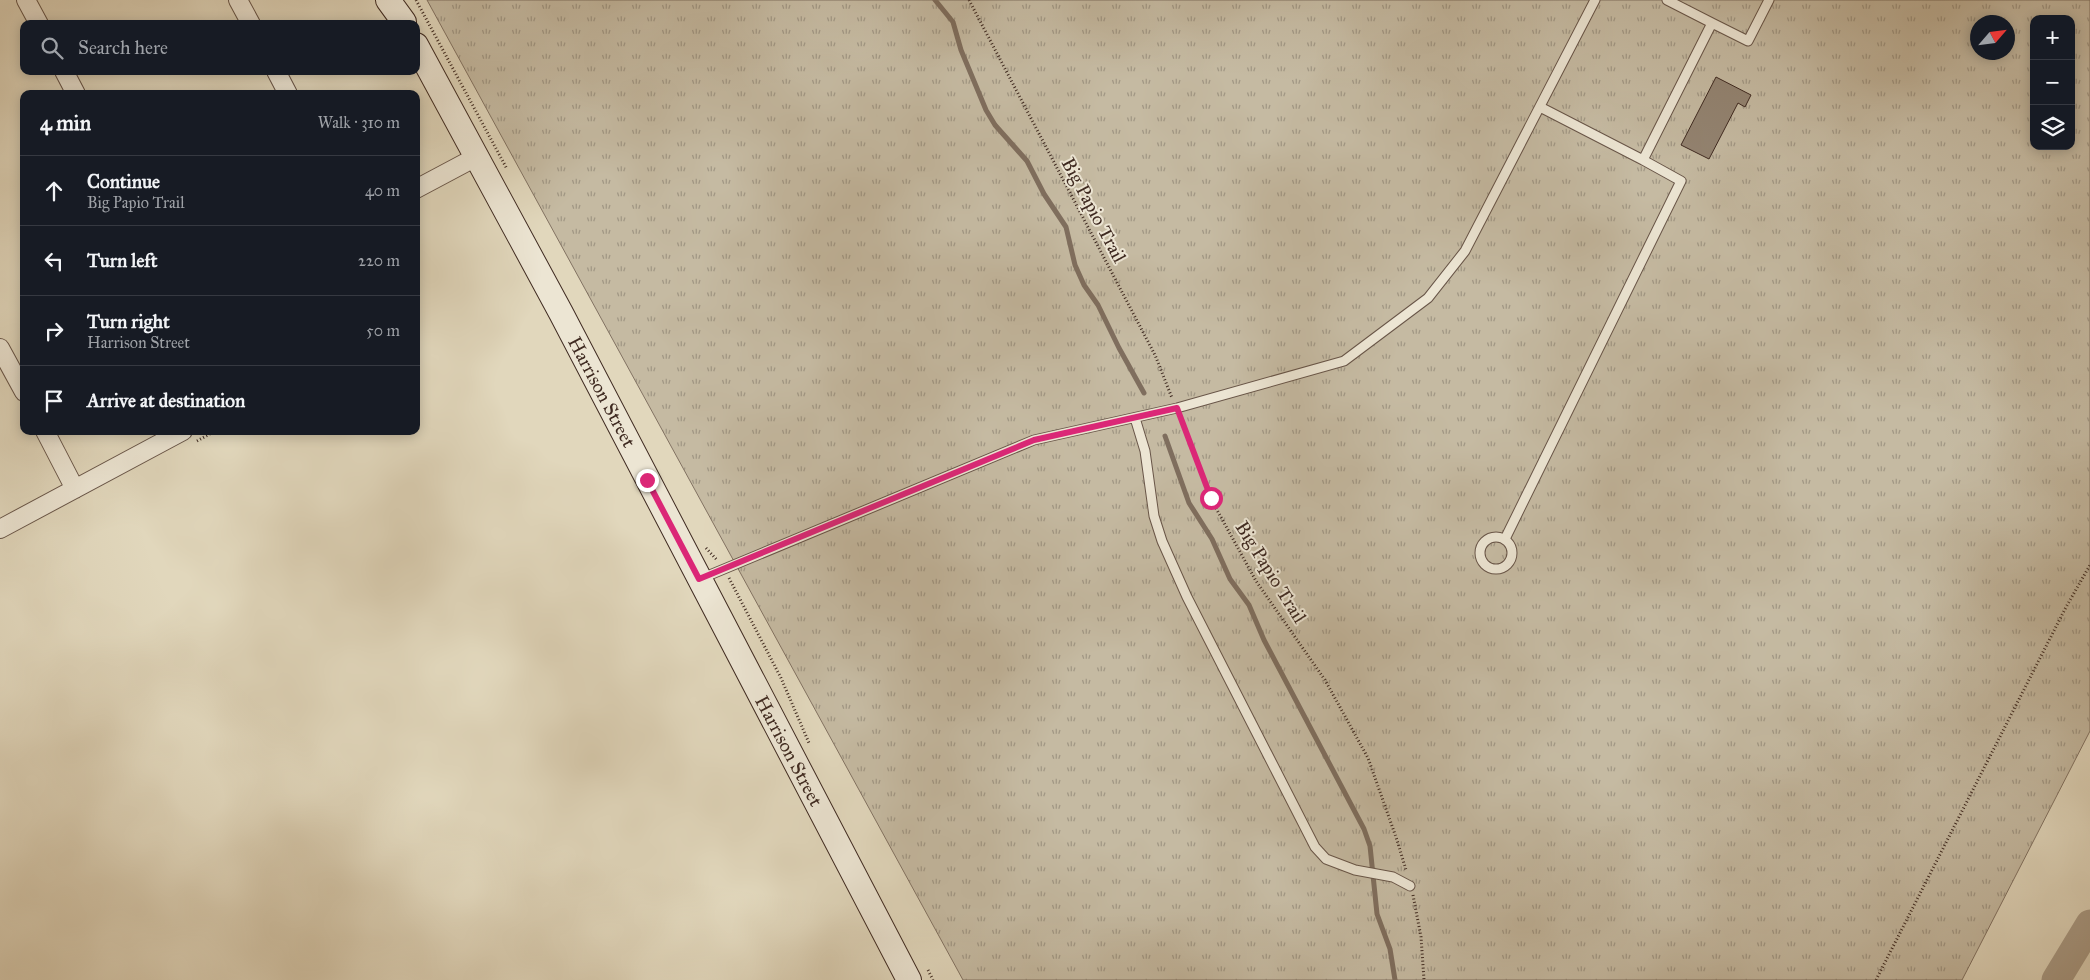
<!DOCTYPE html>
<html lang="en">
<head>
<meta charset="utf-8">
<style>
	:root { --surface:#171b24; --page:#242831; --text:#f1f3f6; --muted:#9ea1a6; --line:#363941 }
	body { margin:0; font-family:"IM FELL Great Primer",serif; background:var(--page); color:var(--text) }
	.controls { position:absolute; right:15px; top:15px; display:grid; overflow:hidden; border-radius:10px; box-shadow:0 2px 12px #0003 }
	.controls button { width:45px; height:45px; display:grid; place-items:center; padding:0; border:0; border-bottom:1px solid var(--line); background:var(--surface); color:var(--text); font:25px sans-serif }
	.compass { position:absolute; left:1970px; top:15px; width:45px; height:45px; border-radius:50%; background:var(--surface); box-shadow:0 2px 12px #0003; rotate:62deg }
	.stop { position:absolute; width:15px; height:15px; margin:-11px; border:4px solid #db2777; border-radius:50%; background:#fff }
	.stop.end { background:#db2777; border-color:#fff; box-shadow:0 1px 5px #0008 }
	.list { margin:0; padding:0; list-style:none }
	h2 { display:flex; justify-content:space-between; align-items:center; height:65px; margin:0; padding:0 20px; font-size:21px }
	h2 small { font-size:16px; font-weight:400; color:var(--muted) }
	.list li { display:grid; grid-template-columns:32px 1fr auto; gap:15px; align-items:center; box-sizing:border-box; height:70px; padding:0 20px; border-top:1px solid var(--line) }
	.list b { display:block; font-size:19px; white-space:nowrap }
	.list p { margin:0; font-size:16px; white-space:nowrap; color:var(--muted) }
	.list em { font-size:16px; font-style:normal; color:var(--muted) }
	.icon { flex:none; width:28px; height:28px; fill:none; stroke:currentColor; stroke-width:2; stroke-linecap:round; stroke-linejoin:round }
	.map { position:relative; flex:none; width:2090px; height:980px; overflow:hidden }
	.search { position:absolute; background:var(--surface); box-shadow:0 2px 12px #0003; left:20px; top:20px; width:400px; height:55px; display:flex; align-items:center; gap:12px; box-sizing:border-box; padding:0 18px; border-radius:10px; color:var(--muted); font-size:19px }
	.panel { position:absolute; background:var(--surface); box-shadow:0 2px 12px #0003; left:20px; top:90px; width:400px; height:345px; border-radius:10px }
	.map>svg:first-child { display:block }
	.park { fill:url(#park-tufts); stroke:#827262; fill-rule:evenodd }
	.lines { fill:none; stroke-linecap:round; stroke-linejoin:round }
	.stream { stroke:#7f6e5e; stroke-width:5 }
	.river { stroke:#aa9c87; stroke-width:29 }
	.building { fill:#938472; stroke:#3f2a21 }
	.service-casing { stroke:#685548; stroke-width:11 }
	.minor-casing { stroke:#685548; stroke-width:20 }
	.secondary-casing { stroke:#3f2a21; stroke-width:26 }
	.path { stroke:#3f2a21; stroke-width:3; stroke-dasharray:1 2.5; stroke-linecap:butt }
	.service { stroke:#ece5d3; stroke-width:9 }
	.minor { stroke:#ece5d3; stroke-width:18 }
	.secondary { stroke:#ece5d3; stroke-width:24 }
	.route { stroke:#db2777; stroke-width:6 }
	.labels { text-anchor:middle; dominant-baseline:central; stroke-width:4; stroke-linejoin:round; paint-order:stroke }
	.street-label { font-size:19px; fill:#3f2a21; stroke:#ece5d3 }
</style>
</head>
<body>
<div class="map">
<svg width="2090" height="980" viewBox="0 0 2090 980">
	<defs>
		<pattern id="park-tufts" width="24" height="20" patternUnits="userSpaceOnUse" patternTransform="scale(1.25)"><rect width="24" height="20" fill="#c5baa2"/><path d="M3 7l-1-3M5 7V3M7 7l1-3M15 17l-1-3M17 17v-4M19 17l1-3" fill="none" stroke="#a19784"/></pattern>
	</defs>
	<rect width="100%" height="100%" fill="#e1d7bc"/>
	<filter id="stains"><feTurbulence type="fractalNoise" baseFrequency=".004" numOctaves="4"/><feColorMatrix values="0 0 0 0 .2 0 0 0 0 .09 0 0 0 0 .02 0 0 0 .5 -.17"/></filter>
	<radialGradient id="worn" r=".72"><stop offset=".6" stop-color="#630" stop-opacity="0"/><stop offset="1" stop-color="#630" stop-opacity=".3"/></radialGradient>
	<path class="park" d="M427 0H2090V731L1962 980H963ZM2034 19H2071V146H2034ZM1978 22H2008V52H1978Z"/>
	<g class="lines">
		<path class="stream" d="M935 0 953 22 961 50 986 110 995 125 1027 161 1044 194 1066 227 1075 265 1084 285 1098 305 1119 348 1144 393
			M1165 436 1189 503 1212 539 1230 579 1249 605 1264 640 1364 829 1370 846 1377 914 1390 949 1395 980"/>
		<path class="river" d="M2056 980 2090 924"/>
	</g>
	<path class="building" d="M1716 77 1751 95 1745 107 1738 103 1709 159 1681 145Z"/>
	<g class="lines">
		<g class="service-casing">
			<path id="service" d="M1712 23 1748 41 1769 0
				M1540 107 1643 160 1712 23 1667 0
				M1135 418 1145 451 1154 516 1162 541 1187 597 1315 847 1326 859 1355 870 1393 877 1410 886
				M1480 553a16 16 0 1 1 32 0a16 16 0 1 1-32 0Z
				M1505 539 1681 181 1643 160
				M700 579 1034 440 1177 408 1344 361 1428 298 1465 251 1595 0"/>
		</g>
		<g class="minor-casing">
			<path id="minor" d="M26 0 39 24
				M238 0 251 24
				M64 71 76 94
				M276 71 288 94
				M416 189 478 156
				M0 348 24 392
				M45 431 75 489
				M0 529 183 431"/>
		</g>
		<g class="secondary-casing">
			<path id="secondary" d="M388 0 404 22
				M416 45 561 313 909 980"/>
		</g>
		<path class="path" d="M416 0 507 169
			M969 0 1155 355 1172 398
			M1180 417 1211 499 1256 581 1325 680 1368 758 1397 840 1406 870
			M197 441 215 431
			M706 548 717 560
			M729 578 781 678 809 743
			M1413 895 1421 937 1424 980
			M928 970 933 980
			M1876 980 2065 609 2090 565"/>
		<use href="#service" class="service"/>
		<use href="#minor" class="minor"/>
		<use href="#secondary" class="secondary"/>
	</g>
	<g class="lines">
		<path class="route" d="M647 480 699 579 1034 440 1177 408 1211 498"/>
	</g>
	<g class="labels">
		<g class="street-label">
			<text transform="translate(1094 210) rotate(62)">Big Papio Trail</text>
			<text transform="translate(602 392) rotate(62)">Harrison Street</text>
			<text transform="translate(1271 572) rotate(58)">Big Papio Trail</text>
			<text transform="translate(789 751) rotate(62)">Harrison Street</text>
		</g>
	</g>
	<rect width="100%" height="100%" filter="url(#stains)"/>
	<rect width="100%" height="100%" fill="url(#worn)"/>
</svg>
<div class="controls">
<button>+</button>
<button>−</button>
<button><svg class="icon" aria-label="layers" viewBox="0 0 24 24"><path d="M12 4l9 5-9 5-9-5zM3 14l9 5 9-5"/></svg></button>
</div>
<svg class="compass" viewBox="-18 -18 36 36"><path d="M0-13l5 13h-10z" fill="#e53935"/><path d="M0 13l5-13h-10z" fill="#9ea1a6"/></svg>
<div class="stop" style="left:1211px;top:498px"></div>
<div class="stop end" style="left:647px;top:480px"></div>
<div class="search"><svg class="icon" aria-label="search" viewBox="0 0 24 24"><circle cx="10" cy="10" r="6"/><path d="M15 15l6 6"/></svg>Search here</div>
<section class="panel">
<h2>4 min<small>Walk · 310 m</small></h2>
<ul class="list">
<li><svg class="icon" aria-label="ahead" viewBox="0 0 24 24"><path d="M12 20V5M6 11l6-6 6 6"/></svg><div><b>Continue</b><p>Big Papio Trail</p></div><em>40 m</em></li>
<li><svg class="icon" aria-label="left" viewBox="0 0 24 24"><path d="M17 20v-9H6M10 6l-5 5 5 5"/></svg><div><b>Turn left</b></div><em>220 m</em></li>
<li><svg class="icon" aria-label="right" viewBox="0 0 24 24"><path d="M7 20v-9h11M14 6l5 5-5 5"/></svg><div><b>Turn right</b><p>Harrison Street</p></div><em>50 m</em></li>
<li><svg class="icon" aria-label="arrive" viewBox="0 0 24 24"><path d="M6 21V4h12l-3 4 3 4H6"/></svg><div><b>Arrive at destination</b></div></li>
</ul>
</section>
</div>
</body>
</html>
